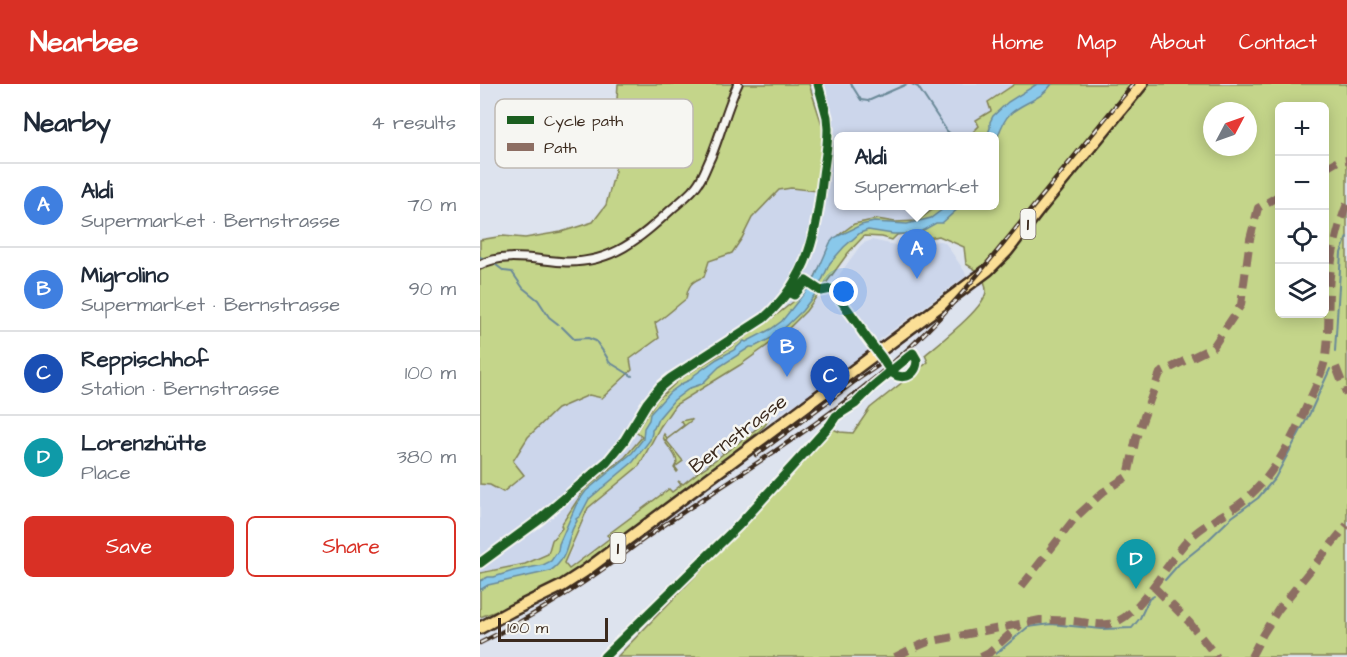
<!DOCTYPE html>
<html lang="en">
<head>
<meta charset="utf-8">
<style>
	:root { --surface:#fff; --page:#f6f6f7; --text:#1f2937; --muted:#747a83; --line:#e0e1e3; --accent:#d93025 }
	body { margin:0; font-family:"Architects Daughter",sans-serif; background:var(--page); color:var(--text) }
	.controls { position:absolute; right:18px; top:18px; display:grid; overflow:hidden; border-radius:9px; box-shadow:0 3px 15px #0003 }
	.controls button { width:54px; height:54px; display:grid; place-items:center; padding:0; border:0; border-bottom:2px solid var(--line); background:var(--surface); color:var(--text); font:30px sans-serif }
	.compass { position:absolute; left:723px; top:18px; width:54px; height:54px; border-radius:50%; background:var(--surface); box-shadow:0 3px 15px #0003; rotate:49deg }
	.scale { position:absolute; left:18px; bottom:15px; width:110px; box-sizing:border-box; padding-left:6px; border:3px solid #3b2a1e; border-top:0; font-size:16px; line-height:21px; white-space:nowrap; color:#3b2a1e; -webkit-text-stroke:4px #f6f6f2; paint-order:stroke }
	.you { position:absolute; left:364px; top:208px; width:21px; height:21px; margin:-15px; border:4px solid #fff; border-radius:50%; background:#1a73e8; box-shadow:0 0 0 9px #1a73e833 }
	.badge { display:grid; place-items:center; width:39px; height:39px; border-radius:50%; background:var(--accent); color:#fff; font-size:20px; font-weight:700 }
	.pin { position:absolute; translate:-50% -50px; filter:drop-shadow(0 2px 3px #0008) }
	.pin::after { content:''; position:absolute; top:32px; width:21px; height:18px; background:inherit; clip-path:polygon(0 0,100% 0,50% 100%) }
	.popup { position:absolute; left:354px; top:48px; width:165px; height:78px; box-sizing:border-box; display:grid; place-content:center; border-radius:9px; background:var(--surface); filter:drop-shadow(0 2px 4px #0005); font-size:20px; white-space:nowrap; color:var(--muted) }
	.popup b { font-size:22px; color:var(--text) }
	.popup::after { content:''; position:absolute; left:50%; top:100%; margin-left:-12px; border:12px solid transparent; border-top-color:var(--surface) }
	.list { margin:0; padding:0; list-style:none }
	h2 { display:flex; justify-content:space-between; align-items:center; height:78px; margin:0; padding:0 24px; font-size:26px }
	h2 small { font-size:20px; font-weight:400; color:var(--muted) }
	.list li { display:grid; grid-template-columns:39px 1fr auto; gap:18px; align-items:center; box-sizing:border-box; height:84px; padding:0 24px; border-top:2px solid var(--line) }
	.list b { display:block; font-size:22px; white-space:nowrap }
	.list p { margin:0; font-size:20px; white-space:nowrap; color:var(--muted) }
	.list em { font-size:20px; font-style:normal; color:var(--muted) }
	.actions { display:flex; gap:12px; padding:18px 24px }
	.actions a { flex:1; padding:14px 0; border:2px solid var(--accent); border-radius:9px; text-align:center; font-size:21px; color:var(--accent) }
	.actions .main { background:var(--accent); color:#fff }
	.icon { flex:none; width:33px; height:33px; fill:none; stroke:currentColor; stroke-width:2; stroke-linecap:round; stroke-linejoin:round }
	.map { position:relative; flex:none; width:867px; height:573px; overflow:hidden }
	header { display:flex; align-items:center; gap:36px; box-sizing:border-box; height:84px; padding:0 30px; background:var(--accent); color:#fff }
	header strong { font-size:28px }
	nav { display:flex; gap:33px; margin-inline-start:auto; font-size:21px }
	main { display:flex }
	aside { flex:1; background:var(--surface) }
	.map>svg:first-child { display:block }
	.built { fill:#ccd6eb }
	.green { fill:#c4d58a; stroke:#808054; stroke-width:1.5; fill-rule:evenodd }
	.water { fill:#89c8ea; stroke:#6a8998; stroke-width:1.5 }
	.lines { fill:none; stroke-linecap:round; stroke-linejoin:round }
	.stream { stroke:#6a8998; stroke-width:2 }
	.street-casing { stroke:#3b2a1e; stroke-width:11 }
	.primary-casing { stroke:#3b2a1e; stroke-width:15 }
	.street { stroke:#f6f6f2; stroke-width:7 }
	.primary { stroke:#fbdf96; stroke-width:10 }
	.rail-casing { stroke:#3b2a1e; stroke-width:4.5 }
	.rail { stroke:#f6f6f2; stroke-width:2; stroke-dasharray:7; stroke-linecap:butt }
	.quiet { stroke:#8d6e63; stroke-width:8; stroke-dasharray:15 8; stroke-linecap:butt }
	.cycleway-casing { stroke:#f6f6f2; stroke-width:13 }
	.cycleway { stroke:#1b5e20; stroke-width:9 }
	.labels { text-anchor:middle; dominant-baseline:central; stroke-width:5; stroke-linejoin:round; paint-order:stroke }
	.shield { fill:#f6f6f2; stroke:#73675e; stroke-width:1.5 }
	.shield-label { font-size:18px; font-weight:bold; fill:#3b2a1e }
	.street-label { font-size:20px; fill:#3b2a1e; stroke:#f6f6f2 }
	.key { fill:#f6f6f2; stroke:#beb9b2; stroke-width:1.5 }
	.key-label { font-size:16px; fill:#3b2a1e }
</style>
</head>
<body>
<header>
<strong>Nearbee</strong>
<nav><a>Home</a><a>Map</a><a>About</a><a>Contact</a></nav>
</header>
<main>
<aside>
<h2>Nearby<small>4 results</small></h2>
<ul class="list">
<li><span class="badge" style="background:#3f7fe0">A</span><div><b>Aldi</b><p>Supermarket · Bernstrasse</p></div><em>70 m</em></li>
<li><span class="badge" style="background:#3f7fe0">B</span><div><b>Migrolino</b><p>Supermarket · Bernstrasse</p></div><em>90 m</em></li>
<li><span class="badge" style="background:#1a4fb4">C</span><div><b>Reppischhof</b><p>Station · Bernstrasse</p></div><em>100 m</em></li>
<li><span class="badge" style="background:#0f9aa8">D</span><div><b>Lorenzhütte</b><p>Place</p></div><em>380 m</em></li>
</ul>
<div class="actions"><a class="main">Save</a><a>Share</a></div>
</aside>
<div class="map">
<svg width="867" height="573" viewBox="0 0 867 573">
	<rect width="100%" height="100%" fill="#dde3ee"/>
	<filter id="ink" filterUnits="userSpaceOnUse"><feTurbulence type="fractalNoise" baseFrequency=".0167" numOctaves="2"/><feDisplacementMap in="SourceGraphic" scale="12" xChannelSelector="R" yChannelSelector="G"/><feConvolveMatrix kernelMatrix="1 2 1 2 8 2 1 2 1" color-interpolation-filters="sRGB"/></filter>
	<g filter="url(#ink)">
		<path class="built" d="M329 0H535L508 17 511 27 496 36 499 42 489 52H359V122H458L437 137 415 138 397 135 348 167 333 197 313 218 294 233 242 269 200 295 156 348 163 353 145 373 104 406 92 424 82 444 72 456 69 470 45 480 0 489V400L10 401 23 408 43 391 33 377 39 367 48 353 77 325 109 311 122 314 152 286 150 275 179 254 175 239 185 233 197 221 206 215 208 206 214 196 224 193 229 177 252 168 262 154 272 134 299 106 311 104 337 107 338 28Z
			M392 156 424 163 441 161 458 157H462L466 160 485 188 486 192 400 255 396 262 343 302 283 340 192 409 188 405 128 450 130 454 89 485 84 479 91 467 99 443 108 424 159 382 180 343 195 321 281 267 320 233 339 210 354 198 380 162 384 159Z"/>
		<path class="green" d="M138 0H329L343 44 337 107 311 104 299 106 272 134 262 154 252 169 229 177 224 193C211 197 208 202 206 215 195 223 186 233 175 239L179 254 150 275 152 286 122 314 109 311 77 325 48 353 33 377 44 391 23 408 10 401 0 400V156L23 152 45 154 81 148 113 138 126 121 135 87V45Z
			M535 0H867V573H137L262 444 347 350 353 345 360 348 373 349 390 324 448 278 445 271C459 259 506 223 506 207 506 201 503 194 501 189L486 180 484 163 459 152 448 154 442 147 417 151 412 156 402 153 384 152 368 169 326 227 302 251 260 281 195 321 180 343 159 382 108 424 84 479 89 485 130 454 127 451 189 405 192 408 201 401 198 397 203 400 217 389 215 386 218 388 230 380 228 376 231 379 243 370 241 366 245 369 256 360 254 357 258 359 269 350 267 347 271 349 282 340 280 337 283 333 282 331 287 330C291 336 285 342 280 346L225 392 113 476 59 509 28 523 0 533V489L45 480 68 470 72 456 82 444 81 441 104 406 145 373 162 353 156 348 176 317 200 295 242 269 294 233 313 218 333 197 348 167 359 151 374 140 397 135 415 138 437 137 458 122H515V52H489L499 42 496 36 511 27 508 18ZM800 22H844V230H800ZM732 27H768V63H732Z
			M210 335 212 336 186 356 203 377 195 383 198 387 197 388 194 384 197 378C195 366 185 363 183 352L184 350 187 354 204 341 201 337Z"/>
		<path class="water" d="M557 0H572C561 16 543 18 530 30 522 37 519 50 515 60V52H507L510 44V38L513 32 528 18Z
			M467 122H481L462 139H456L440 148 427 150H413L388 146 380 149 364 163 350 179 336 209 322 227 297 251 274 263H270L239 283 222 300 210 304 194 316 178 335 174 344 172 346V349L170 356 153 378 109 415 100 432 96 435 97 437C85 453 92 472 70 487L8 501 0 506V497L8 493H14L33 487 63 481 71 477 78 467 79 460 96 421 106 407 152 369 163 355 164 344 169 336 170 330 189 309 203 299 210 296 213 292 237 275 254 266 264 257 266 258 291 245 302 237 333 198 350 159 354 154 381 141 394 138 427 140 451 134Z"/>
		<g class="lines">
			<path class="stream" d="M371 0 381 16 388 17 427 0
				M432 0 438 3 467 47 473 52
				M0 173 5 175
				M12 178 24 187 32 188 43 204 58 216 69 233 78 240
				M82 243 94 255 108 254 116 257C120 264 127 271 129 278L152 292
				M855 267 861 169 867 153
				M685 496 699 480 724 460 752 433 778 414 795 394 830 329 850 285
				M516 570 548 543 571 540 622 545 652 544 660 534 669 515 674 512"/>
			<g class="street-casing">
				<path id="street" d="M0 181C23 167 60 177 86 178 133 179 160 154 193 124 202 116 213 108 219 98 224 91 227 81 231 73 241 49 247 23 258 0
					M0 479 59 436 127 378 144 357 167 319 180 303 191 294 284 234C330 193 336 149 343 91 345 76 348 60 348 45L347 33 338 0"/>
			</g>
			<g class="primary-casing">
				<path id="primary" d="M0 544 31 527 82 502 105 487 508 186 527 167 561 123 662 0"/>
			</g>
			<use href="#street" class="street"/>
			<use href="#primary" class="primary"/>
			<g class="rail-casing">
				<path id="rail" d="M276 371 374 298 399 281
					M160 458C245 397 337 346 416 276 463 235 502 186 541 138 578 92 616 46 653 0
					M0 559C59 530 113 494 165 454"/>
			</g>
			<use href="#rail" class="rail"/>
			<path class="quiet" d="M844 85 858 77 867 76
				M856 283 867 311
				M541 503 595 434 623 408 648 392 656 354 680 289 733 263 761 221 770 155 778 124 800 111
				M674 503 709 538 737 573
				M415 573 431 565 448 558 560 536C574 536 588 536 601 538 610 539 620 541 628 540 659 537 689 473 711 453 728 437 750 429 767 414 796 389 813 353 828 319 835 304 843 288 846 272 849 251 848 229 849 208 850 178 856 147 867 120
				M501 573 509 569 540 541
				M771 573 783 550 798 526 867 441"/>
			<g class="cycleway-casing">
				<path id="cycleway" d="M0 479 59 436 127 378 144 357 167 319 180 303 191 294 284 234C330 193 336 149 343 91 345 76 348 60 348 45L347 33 338 0
					M124 573 259 441 350 341 356 332 375 320 393 302 433 269 437 276C437 283 434 289 427 292 423 293 418 293 414 290 409 286 405 279 402 274 395 265 388 256 381 246V244L354 207 351 205 341 207 326 197 314 211 308 208"/>
			</g>
			<use href="#cycleway" class="cycleway"/>
		</g>
	</g>
	<g class="labels">
		<g class="shield">
			<rect x="540.5" y="125" width="15" height="30" rx="4.5"/>
			<rect x="130.5" y="449" width="15" height="30" rx="4.5"/>
		</g>
		<g class="shield-label">
			<text x="548" y="140">1</text>
			<text x="138" y="464">1</text>
		</g>
		<g class="street-label">
			<text transform="translate(258 350) rotate(-37)">Bernstrasse</text>
		</g>
	</g>
	<rect x="15" y="15" width="198" height="69" rx="9" class="key"/>
	<rect x="27" y="32" width="27" height="8" fill="#1b5e20"/>
	<rect x="27" y="59" width="27" height="8" fill="#8d6e63"/>
	<g class="key-label">
		<text x="64" y="42">Cycle path</text>
		<text x="64" y="69">Path</text>
	</g>
</svg>
<div class="controls">
<button>+</button>
<button>−</button>
<button><svg class="icon" aria-label="locate" viewBox="0 0 24 24"><circle cx="12" cy="12" r="6"/><path d="M12 2v4M12 18v4M2 12h4M18 12h4"/></svg></button>
<button><svg class="icon" aria-label="layers" viewBox="0 0 24 24"><path d="M12 4l9 5-9 5-9-5zM3 14l9 5 9-5"/></svg></button>
</div>
<svg class="compass" viewBox="-18 -18 36 36"><path d="M0-13l5 13h-10z" fill="#e53935"/><path d="M0 13l5-13h-10z" fill="#747a83"/></svg>
<div class="scale">100 m</div>
<div class="you"></div>
<div class="pin badge" style="left:437px;top:195px;background:#3f7fe0">A</div>
<div class="popup"><b>Aldi</b>Supermarket</div>
<div class="pin badge" style="left:307px;top:293px;background:#3f7fe0">B</div>
<div class="pin badge" style="left:350px;top:322px;background:#1a4fb4">C</div>
<div class="pin badge" style="left:656px;top:505px;background:#0f9aa8">D</div>
</div>
</main>
</body>
</html>
